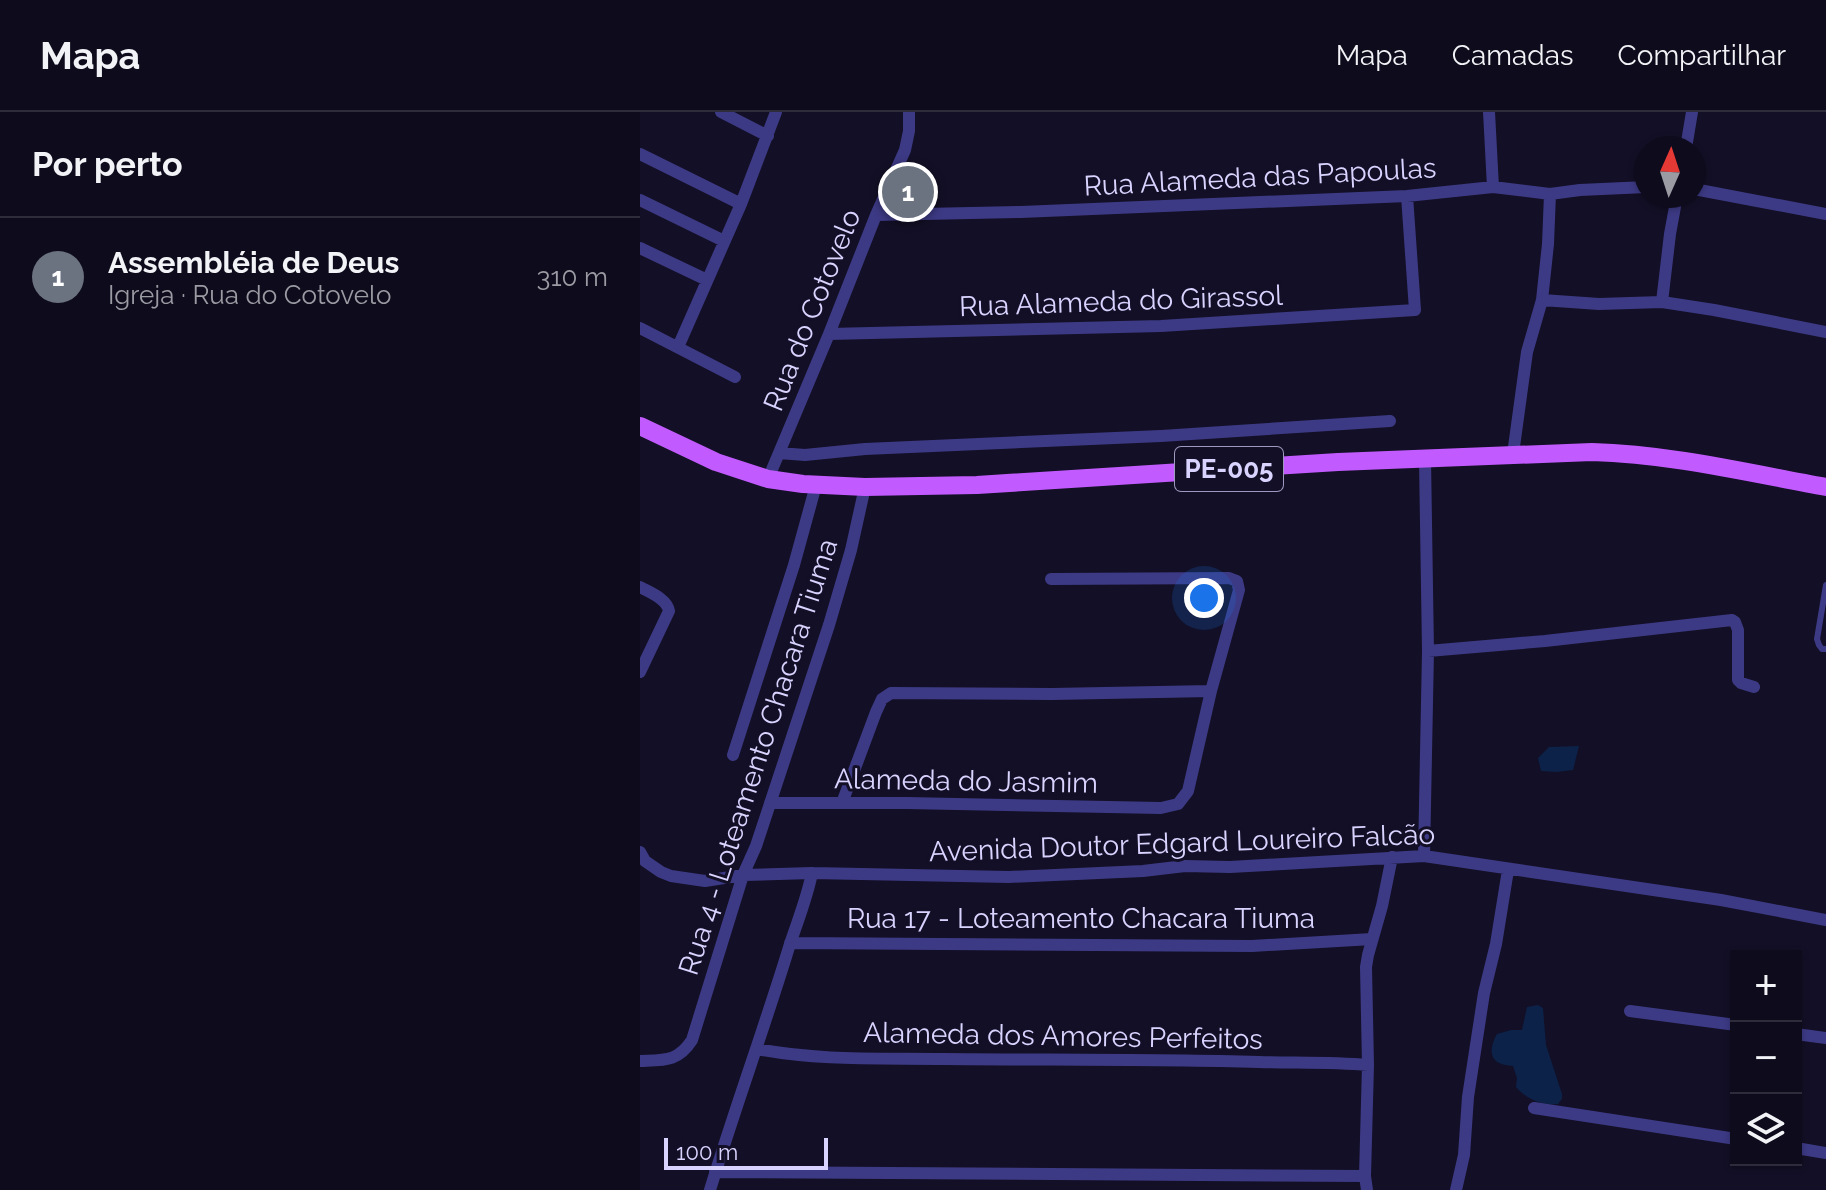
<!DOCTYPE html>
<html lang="pt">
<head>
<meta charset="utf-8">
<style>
	:root { --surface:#0e0b1c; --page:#171425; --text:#f1f3f6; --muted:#9b9ba3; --line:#2e2b3b; --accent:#ea580c }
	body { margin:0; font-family:Raleway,sans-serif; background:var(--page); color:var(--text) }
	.controls { position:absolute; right:24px; bottom:24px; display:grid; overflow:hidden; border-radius:0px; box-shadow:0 2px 6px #0004 }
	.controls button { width:72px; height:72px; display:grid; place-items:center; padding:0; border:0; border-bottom:2px solid var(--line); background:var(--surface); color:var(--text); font:40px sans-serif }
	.compass { position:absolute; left:994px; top:24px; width:72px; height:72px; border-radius:50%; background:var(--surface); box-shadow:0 2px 6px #0004; rotate:3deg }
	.scale { position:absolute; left:24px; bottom:20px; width:164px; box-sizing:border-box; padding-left:8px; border:4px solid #d9d4ff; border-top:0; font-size:22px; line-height:28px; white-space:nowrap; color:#d9d4ff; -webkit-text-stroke:6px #130f26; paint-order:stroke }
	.you { position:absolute; left:564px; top:486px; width:28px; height:28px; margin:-20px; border:6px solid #fff; border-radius:50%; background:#1a73e8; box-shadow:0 0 0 12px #1a73e833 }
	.badge { display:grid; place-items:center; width:52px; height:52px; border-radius:50%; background:var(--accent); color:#fff; font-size:26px; font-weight:700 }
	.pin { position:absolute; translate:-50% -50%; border:4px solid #fff; box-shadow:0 2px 8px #0006 }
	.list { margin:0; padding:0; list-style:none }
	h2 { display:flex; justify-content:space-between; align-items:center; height:104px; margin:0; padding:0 32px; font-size:34px }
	h2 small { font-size:26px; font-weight:400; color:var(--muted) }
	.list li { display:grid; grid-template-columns:52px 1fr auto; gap:24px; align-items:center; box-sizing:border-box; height:120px; padding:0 32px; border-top:2px solid var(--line) }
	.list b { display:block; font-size:30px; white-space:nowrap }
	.list p { margin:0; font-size:26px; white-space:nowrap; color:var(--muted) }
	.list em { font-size:26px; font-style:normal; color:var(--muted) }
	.icon { flex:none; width:44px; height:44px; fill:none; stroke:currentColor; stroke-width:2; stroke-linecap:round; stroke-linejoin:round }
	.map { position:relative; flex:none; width:1186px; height:1078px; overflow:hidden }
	header { display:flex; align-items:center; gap:48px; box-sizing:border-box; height:112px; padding:0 40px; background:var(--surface); border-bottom:2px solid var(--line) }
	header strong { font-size:38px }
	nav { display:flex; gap:44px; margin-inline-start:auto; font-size:28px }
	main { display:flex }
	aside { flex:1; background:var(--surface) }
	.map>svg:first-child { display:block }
	.water { fill:#0c2248 }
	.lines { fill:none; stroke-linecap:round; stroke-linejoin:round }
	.service { stroke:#3d3a85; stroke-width:6 }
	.minor { stroke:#3d3a85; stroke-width:12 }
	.primary { stroke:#c25bff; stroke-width:18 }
	.labels { text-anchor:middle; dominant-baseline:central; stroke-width:6; stroke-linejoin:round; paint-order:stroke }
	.shield { fill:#130f26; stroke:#9e99be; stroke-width:2 }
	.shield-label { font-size:26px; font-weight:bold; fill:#d9d4ff }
	.street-label { font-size:28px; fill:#d9d4ff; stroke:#130f26 }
</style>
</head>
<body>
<header>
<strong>Mapa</strong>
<nav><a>Mapa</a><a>Camadas</a><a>Compartilhar</a></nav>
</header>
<main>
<aside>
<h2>Por perto<small></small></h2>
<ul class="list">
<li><span class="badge" style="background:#6b7280">1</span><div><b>Assembléia de Deus</b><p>Igreja · Rua do Cotovelo</p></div><em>310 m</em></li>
</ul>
</aside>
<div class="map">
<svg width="1186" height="1078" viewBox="0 0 1186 1078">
	<rect width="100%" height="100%" fill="#130f26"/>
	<path class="water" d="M939 634 933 658 916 660 901 659 898 646 909 635Z
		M898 893 903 896 906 933 922 982V987L918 992C902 994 886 987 876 975L877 966 873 954C850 953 847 940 857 922L871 918H882L887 895Z"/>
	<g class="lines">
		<path class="service" d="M1186 473 1177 527 1179 533 1182 537H1186"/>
		<path class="minor" d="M81 0 128 24
			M849 0 853 75
			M1046 36 1052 0
			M0 42 101 92
			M1054 77 1186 102
			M0 88 84 129
			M236 103 381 100 767 84 853 75 910 82 940 78 1006 75
			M0 136 67 168
			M902 188 959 192 1022 190 1074 198 1186 220
			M1022 190 1030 122 1037 84
			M0 216 95 265
			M189 222 521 214 775 198 767 84
			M38 235 101 92 136 0
			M139 341 165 343 225 337 521 324 750 309
			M873 342 887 240 902 188 908 132 910 82
			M128 367 189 222 236 103 265 38 269 19V0
			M0 475C11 481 27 487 29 499L0 560
			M788 539 905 529 1092 508 1095 510 1098 518V568L1101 571 1114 575
			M93 643 154 453 176 373
			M130 691H267L521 696 538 692 548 679 571 579 599 478 597 469 589 466 411 467
			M202 691 236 600 242 587 251 581 412 582 571 579
			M0 740 5 749 21 760 31 764 65 769 103 763 172 761 369 765 503 759 545 754 590 755 784 744 1081 788 1186 808
			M784 744 788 539 785 347
			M150 831 612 834 732 827
			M990 899 1096 913
			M1156 922 1186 926
			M117 937C179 949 241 946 304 947 409 948 514 947 619 950 656 951 692 950 728 953
			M0 949C24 948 38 950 52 928L103 763 116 734 189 513 211 438 225 375
			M894 996 1096 1027
			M1156 1036 1186 1041
			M75 1060 725 1064
			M70 1078C95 996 125 914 150 832 158 808 167 786 172 761
			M727 1078 725 1064 728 953 726 855 728 843 742 794 752 745
			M816 1078 824 1043 828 985 844 881 856 832 868 758"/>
		<path class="primary" d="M0 314 76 350 128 367 163 372 225 375 337 373 698 350 952 340C1030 342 1109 361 1186 375"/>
	</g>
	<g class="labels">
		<rect class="shield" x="535" y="335" width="108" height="44" rx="6"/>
		<g class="shield-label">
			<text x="589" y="357">PE-005</text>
		</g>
		<g class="street-label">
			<text transform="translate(620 65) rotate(-3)">Rua Alameda das Papoulas</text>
			<text transform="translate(481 189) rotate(-2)">Rua Alameda do Girassol</text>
			<text transform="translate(172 198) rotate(-68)">Rua do Cotovelo</text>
			<text transform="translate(118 645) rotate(-72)">Rua 4 - Loteamento Chacara Tiuma</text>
			<text transform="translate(326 669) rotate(1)">Alameda do Jasmim</text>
			<text transform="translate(542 731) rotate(-2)">Avenida Doutor Edgard Loureiro Falcão</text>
			<text x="441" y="806">Rua 17 - Loteamento Chacara Tiuma</text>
			<text transform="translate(423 924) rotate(1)">Alameda dos Amores Perfeitos</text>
		</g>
	</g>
</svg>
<div class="controls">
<button>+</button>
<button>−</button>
<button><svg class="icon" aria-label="layers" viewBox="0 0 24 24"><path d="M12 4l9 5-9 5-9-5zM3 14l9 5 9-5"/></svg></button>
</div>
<svg class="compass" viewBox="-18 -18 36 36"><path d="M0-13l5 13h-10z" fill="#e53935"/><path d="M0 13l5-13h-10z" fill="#9b9ba3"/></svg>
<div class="scale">100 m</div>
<div class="you"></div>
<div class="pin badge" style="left:268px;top:80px;background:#6b7280">1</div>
</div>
</main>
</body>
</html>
